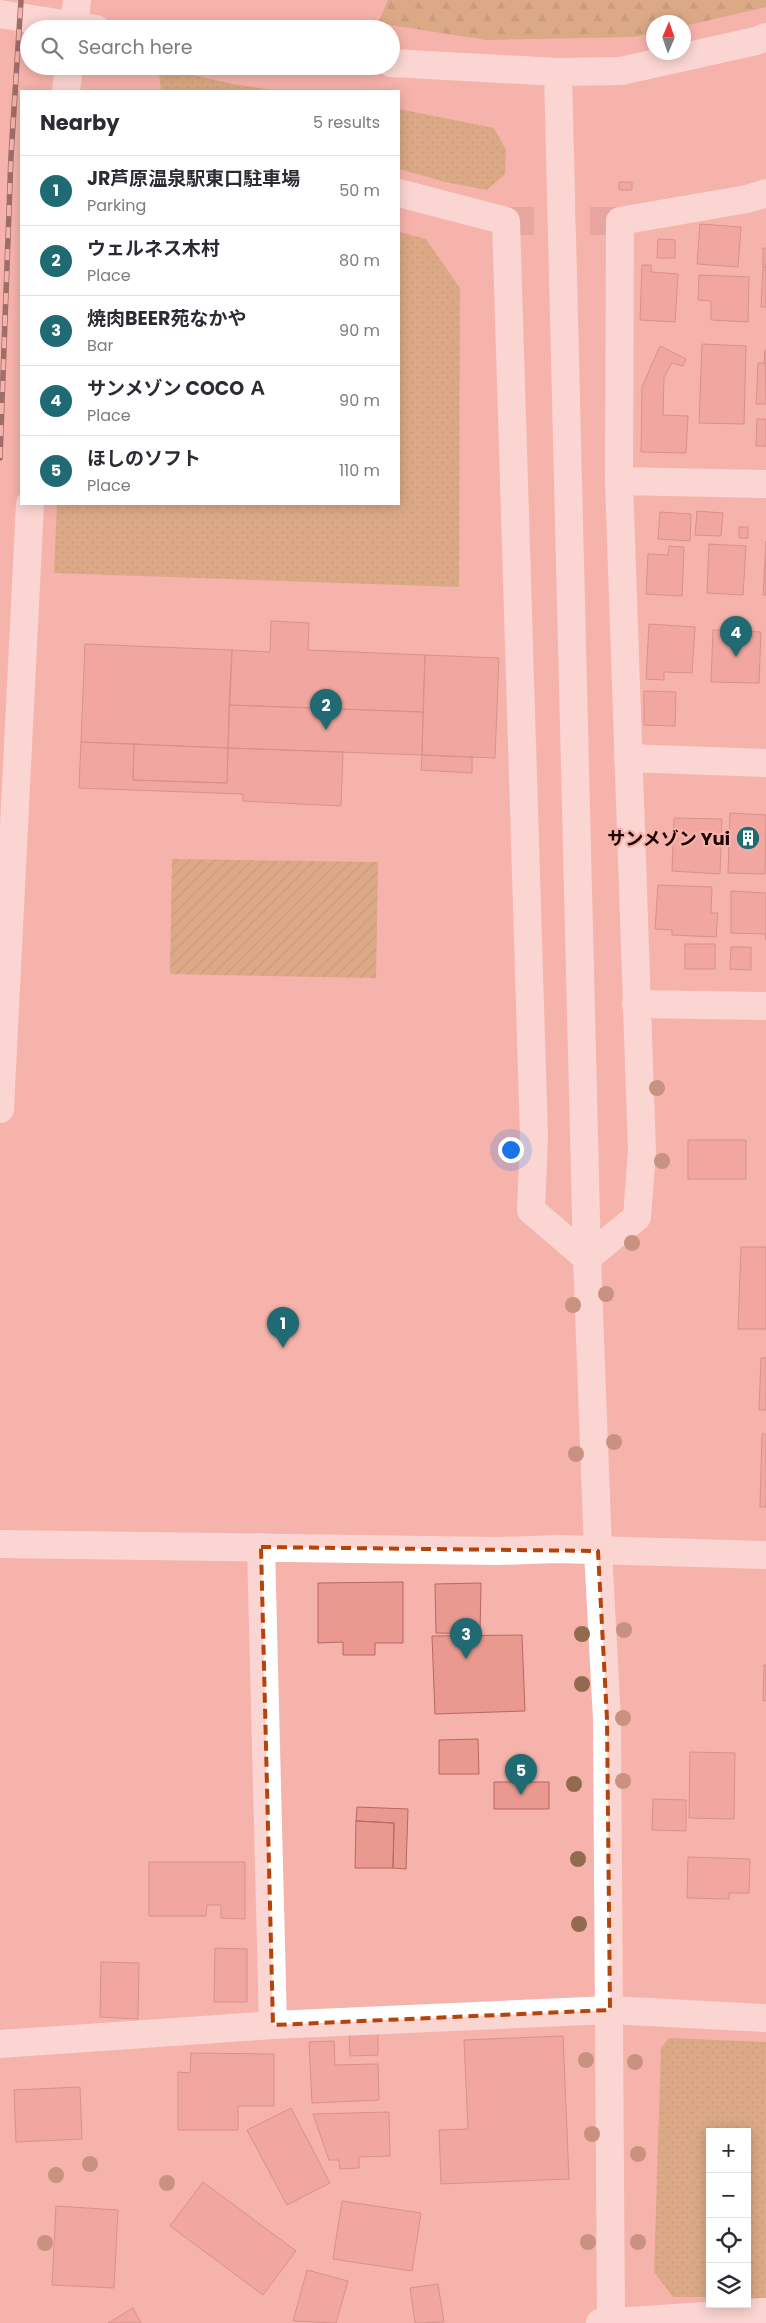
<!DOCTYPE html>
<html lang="en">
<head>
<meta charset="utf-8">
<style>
	:root { --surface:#fff; --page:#f7f7f7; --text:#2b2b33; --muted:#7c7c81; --line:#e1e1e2; --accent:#1f6a73 }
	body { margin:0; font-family:Poppins,"Noto Sans JP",sans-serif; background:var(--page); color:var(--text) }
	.controls { position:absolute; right:15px; bottom:15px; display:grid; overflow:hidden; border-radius:0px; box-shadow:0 2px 12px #0003 }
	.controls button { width:45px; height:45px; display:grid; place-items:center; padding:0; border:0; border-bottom:1px solid var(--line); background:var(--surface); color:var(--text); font:25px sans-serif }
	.compass { position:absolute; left:646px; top:15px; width:45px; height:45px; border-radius:50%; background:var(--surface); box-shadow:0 2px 12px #0003; rotate:2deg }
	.you { position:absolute; left:510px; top:1149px; width:18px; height:18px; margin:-12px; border:4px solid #fff; border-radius:50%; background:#1a73e8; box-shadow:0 0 0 8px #1a73e833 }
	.badge { display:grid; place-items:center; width:32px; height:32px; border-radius:50%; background:var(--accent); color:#fff; font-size:16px; font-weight:700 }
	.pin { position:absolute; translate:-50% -41px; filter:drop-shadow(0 1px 2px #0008) }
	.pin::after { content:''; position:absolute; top:26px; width:18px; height:15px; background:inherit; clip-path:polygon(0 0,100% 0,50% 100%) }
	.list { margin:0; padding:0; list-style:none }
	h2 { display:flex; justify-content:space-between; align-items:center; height:65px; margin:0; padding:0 20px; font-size:21px }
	h2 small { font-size:16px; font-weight:400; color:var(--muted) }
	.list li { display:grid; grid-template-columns:32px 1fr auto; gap:15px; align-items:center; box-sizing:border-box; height:70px; padding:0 20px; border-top:1px solid var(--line) }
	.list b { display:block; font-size:19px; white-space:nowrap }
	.list p { margin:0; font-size:16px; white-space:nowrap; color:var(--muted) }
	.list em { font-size:16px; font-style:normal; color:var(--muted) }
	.icon { flex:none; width:28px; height:28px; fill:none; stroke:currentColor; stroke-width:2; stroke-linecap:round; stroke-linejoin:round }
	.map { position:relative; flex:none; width:766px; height:2323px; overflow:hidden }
	.search { position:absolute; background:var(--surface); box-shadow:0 2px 12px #0003; left:20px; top:20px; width:380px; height:55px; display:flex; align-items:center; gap:12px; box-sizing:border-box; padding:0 18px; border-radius:28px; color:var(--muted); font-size:19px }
	.panel { position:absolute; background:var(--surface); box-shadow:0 2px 12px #0003; left:20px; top:90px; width:380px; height:415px; border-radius:0px }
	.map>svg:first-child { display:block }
	.grass { fill:url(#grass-dots) }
	.forest { fill:url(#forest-firs) }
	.garden { fill:url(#garden-furrows) }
	.building { fill:#ea9990; stroke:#b56961 }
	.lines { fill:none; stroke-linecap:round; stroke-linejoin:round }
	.minor-tunnel { stroke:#d59892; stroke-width:28; stroke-dasharray:28 14; stroke-linecap:butt }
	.minor { stroke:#fff; stroke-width:28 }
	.tertiary { stroke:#fff; stroke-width:28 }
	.rail-casing { stroke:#391a19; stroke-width:5.5 }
	.rail { stroke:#f6b3ab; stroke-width:4; stroke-dasharray:11; stroke-linecap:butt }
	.tree { fill:#926a4d }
	.marked { fill:none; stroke:#b5430a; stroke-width:4; stroke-dasharray:10 6; stroke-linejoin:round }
	.labels { text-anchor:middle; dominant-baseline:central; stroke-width:4.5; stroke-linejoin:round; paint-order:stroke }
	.poi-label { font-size:18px; font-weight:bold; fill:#1c0202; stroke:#f6b3ab; text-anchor:end }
</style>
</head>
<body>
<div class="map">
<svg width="766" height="2323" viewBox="0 0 766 2323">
	<defs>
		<pattern id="grass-dots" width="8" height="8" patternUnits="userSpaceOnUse" patternTransform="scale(1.25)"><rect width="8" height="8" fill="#bb9d58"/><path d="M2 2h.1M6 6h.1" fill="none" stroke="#977e47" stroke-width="1.8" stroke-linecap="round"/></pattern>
		<pattern id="forest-firs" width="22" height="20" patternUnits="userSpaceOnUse" patternTransform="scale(1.25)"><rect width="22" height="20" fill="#bb9d58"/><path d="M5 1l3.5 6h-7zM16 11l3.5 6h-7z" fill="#977e47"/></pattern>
		<pattern id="garden-furrows" width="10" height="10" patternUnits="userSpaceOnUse" patternTransform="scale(1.25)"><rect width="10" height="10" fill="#bb9d58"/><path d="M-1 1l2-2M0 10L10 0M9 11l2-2" fill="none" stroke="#977e47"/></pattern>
	</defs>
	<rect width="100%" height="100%" fill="#f6b3ab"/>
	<path class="grass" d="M179 72 233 84 280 91H161L159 75Z
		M399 109 494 128 506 150 505 174 487 190 445 182 399 169Z
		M399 232 426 239 460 288 459 587 54 573 57 504H399Z
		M669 2038 766 2042V2298H747V2132H710V2297H673L654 2272 661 2048Z"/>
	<path class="forest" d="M388 0H766V7L684 26V22H654L653 33 634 37 486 40 378 23Z"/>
	<path class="garden" d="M172 859 378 862 376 978 170 974Z"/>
	<path class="building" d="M619 182H632V190H619Z
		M700 224 741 227 738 267 697 264Z
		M658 239 675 240V258H657Z
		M763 248H766V267H763Z
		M642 265H651V272L678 274 675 322 640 320Z
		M763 267H766V307H761Z
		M699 275 749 277 748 322 711 320V301L698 300Z
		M702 344 746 346 744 424 699 423Z
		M660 346 686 359 683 366 672 363 664 377 663 415 688 416 686 453 641 452 642 387Z
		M765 350 766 404H756L758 363H764Z
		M757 419H766V446H756Z
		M697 511 723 513 721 536 695 535Z
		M660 512 691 514 690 541 658 539Z
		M739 527H748V538H739Z
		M766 541V595H763Z
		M709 544 746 546 743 595 707 593Z
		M669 546 684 547 682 596 646 594 648 554 668 555Z
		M271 621 309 623 308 650 425 655 423 712 229 705 232 650 270 652Z
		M649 624 695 627 692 673 664 672V680L646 679Z
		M713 630 761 632 759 683 711 682Z
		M85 644 232 650 228 748 81 742Z
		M425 655 499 658 495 758 422 755Z
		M644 691 676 692 675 726 644 725Z
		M229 705 423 712 422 755 228 748Z
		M81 742 134 744 133 780 227 783 228 748 343 752 341 806 243 801V794L79 788Z
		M134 744 228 748 227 783 133 780Z
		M422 755 472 757V773L421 770Z
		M730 813 766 815 765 874 728 873Z
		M674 818 722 819 720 874 672 871Z
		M658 885 712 887 711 913H718L716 937 672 935V930L655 929Z
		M731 891 766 893V940L765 934 731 933Z
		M685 944H715V969H685Z
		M731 947H751V970L730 969Z
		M688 1140H746V1179H688Z
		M741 1247H766V1329H738Z
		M761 1358H766V1410H759Z
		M762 1434H766V1507H760Z
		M403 1582V1643H375V1655H343V1642L318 1643V1583Z
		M481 1583 480 1634 436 1633 435 1584Z
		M522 1635 525 1711 435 1714 432 1636Z
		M764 1665H766V1701H763Z
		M478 1739 479 1774H439V1740Z
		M690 1752 735 1753 734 1819 689 1818Z
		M494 1782H549V1809H494Z
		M653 1799 686 1800V1831L652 1830Z
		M357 1807 408 1809 406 1869 393 1868 394 1823 356 1821Z
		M356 1821 394 1823 393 1868H355Z
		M688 1857 750 1859 749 1893H729V1899L687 1898Z
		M149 1862H245V1919L221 1918V1905H207L206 1916H149Z
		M215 1948 247 1949V2002H214Z
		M101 1962 139 1963 138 2019 100 2017Z
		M349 2031H378V2055L350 2056Z
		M563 2036 569 2179 441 2184 439 2130 468 2129 464 2040Z
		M334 2041 335 2065 378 2064 379 2100 312 2103 309 2042Z
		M191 2053 274 2054V2106H238V2130H178V2072L190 2073Z
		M80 2087 82 2139 16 2142 14 2090Z
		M291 2108 330 2183 287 2205 247 2130Z
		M389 2112 390 2156 359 2157V2168L340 2169 339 2160H329L313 2114Z
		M203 2182 296 2251 263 2295 170 2226Z
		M342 2201 421 2213 412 2271 333 2259Z
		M56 2206 118 2210 114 2288 52 2285Z
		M307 2270 348 2281 336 2323 293 2321Z
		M438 2284 444 2322 415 2323 410 2288Z
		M133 2308 141 2323H108Z"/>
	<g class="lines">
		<path class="minor-tunnel" d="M506 221H620"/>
		<path class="minor" d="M74 29 77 0
			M66 91 69 66
			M399 193 506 221 534 1136 531 1210 587 1258 637 1217 642 1152 619 481 620 221 747 199 766 193
			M619 481 766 484
			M628 758 766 763
			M636 1004 766 1006
			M0 1109 30 504
			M0 1544 497 1551 558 1549 766 1555
			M261 1547 273 2025
			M0 2044 273 2025 610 2010 766 2018
			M600 2323 766 2312"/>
		<path class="tertiary" d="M0 14 96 29
			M391 63 558 72 621 71 756 41 766 37
			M558 72 587 1258 598 1551 607 1719 611 2323"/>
		<g class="rail-casing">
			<path id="rail" d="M0 458 11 156 21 0"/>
		</g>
		<use href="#rail" class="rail"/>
	</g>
	<g class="tree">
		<circle cx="657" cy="1088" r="8"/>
		<circle cx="662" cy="1161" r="8"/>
		<circle cx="632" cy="1243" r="8"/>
		<circle cx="606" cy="1294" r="8"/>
		<circle cx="573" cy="1305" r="8"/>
		<circle cx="614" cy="1442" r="8"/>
		<circle cx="576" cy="1454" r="8"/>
		<circle cx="624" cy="1630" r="8"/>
		<circle cx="582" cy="1634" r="8"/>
		<circle cx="582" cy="1684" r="8"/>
		<circle cx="623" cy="1718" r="8"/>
		<circle cx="623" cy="1781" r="8"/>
		<circle cx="574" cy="1784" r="8"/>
		<circle cx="578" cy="1859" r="8"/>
		<circle cx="579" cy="1924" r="8"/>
		<circle cx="586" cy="2060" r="8"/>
		<circle cx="635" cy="2062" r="8"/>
		<circle cx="592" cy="2134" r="8"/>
		<circle cx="638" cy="2154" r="8"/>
		<circle cx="90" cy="2164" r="8"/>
		<circle cx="56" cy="2175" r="8"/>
		<circle cx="167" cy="2183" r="8"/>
		<circle cx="588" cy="2242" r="8"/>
		<circle cx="638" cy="2242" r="8"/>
		<circle cx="45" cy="2243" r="8"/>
	</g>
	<path d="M0 0H766V2323H0ZM261 1547 598 1551 607 1719 610 2010 273 2025Z" fill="#f6b3ab" fill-opacity=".55" fill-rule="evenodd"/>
	<path class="marked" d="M261 1547 598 1551 607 1719 610 2010 273 2025Z"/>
	<defs>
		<g id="building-disc" transform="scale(1.25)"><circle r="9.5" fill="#1f6a73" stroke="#f6b3ab"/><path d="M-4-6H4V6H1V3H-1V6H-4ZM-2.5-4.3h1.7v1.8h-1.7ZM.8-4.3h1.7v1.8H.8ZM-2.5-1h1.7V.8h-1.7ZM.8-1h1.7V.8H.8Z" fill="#fff"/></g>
	</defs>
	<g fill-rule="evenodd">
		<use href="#building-disc" x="748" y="838"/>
	</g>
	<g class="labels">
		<g class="poi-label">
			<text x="730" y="838">サンメゾン Yui</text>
		</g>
	</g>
</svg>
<div class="controls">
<button>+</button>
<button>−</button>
<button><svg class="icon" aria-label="locate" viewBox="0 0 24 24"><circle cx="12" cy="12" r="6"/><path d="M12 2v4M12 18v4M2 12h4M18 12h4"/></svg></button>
<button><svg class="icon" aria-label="layers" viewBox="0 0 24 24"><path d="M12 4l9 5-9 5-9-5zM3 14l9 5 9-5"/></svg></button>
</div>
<svg class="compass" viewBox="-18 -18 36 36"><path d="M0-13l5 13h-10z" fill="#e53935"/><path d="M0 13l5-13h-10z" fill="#7c7c81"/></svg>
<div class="you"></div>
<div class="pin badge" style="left:283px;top:1348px">1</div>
<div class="pin badge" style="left:326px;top:730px">2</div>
<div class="pin badge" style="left:466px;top:1659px">3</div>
<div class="pin badge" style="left:736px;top:657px">4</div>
<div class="pin badge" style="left:521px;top:1795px">5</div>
<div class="search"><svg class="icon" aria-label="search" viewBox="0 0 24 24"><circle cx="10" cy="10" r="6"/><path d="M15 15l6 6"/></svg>Search here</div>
<section class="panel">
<h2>Nearby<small>5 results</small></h2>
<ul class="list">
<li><span class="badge">1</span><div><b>JR芦原温泉駅東口駐車場</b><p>Parking</p></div><em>50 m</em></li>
<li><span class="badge">2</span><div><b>ウェルネス木村</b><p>Place</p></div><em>80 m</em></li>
<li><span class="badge">3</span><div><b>焼肉BEER苑なかや</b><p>Bar</p></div><em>90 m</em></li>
<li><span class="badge">4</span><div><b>サンメゾン COCO Ａ</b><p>Place</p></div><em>90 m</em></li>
<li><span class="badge">5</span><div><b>ほしのソフト</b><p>Place</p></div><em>110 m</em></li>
</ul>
</section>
</div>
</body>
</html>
